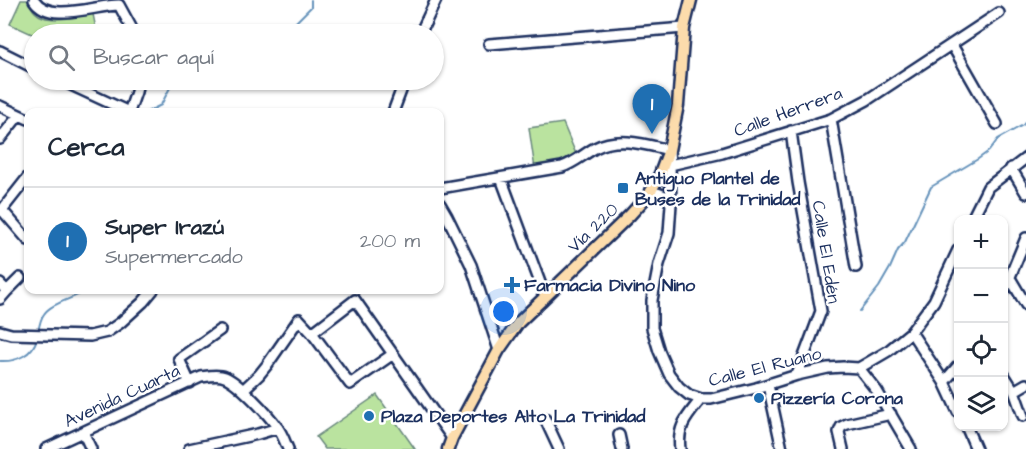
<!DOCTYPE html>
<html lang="es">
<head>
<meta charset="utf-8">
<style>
	:root { --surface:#fff; --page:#f2f2f3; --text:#1f2937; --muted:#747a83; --line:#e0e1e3; --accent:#1f6fb2 }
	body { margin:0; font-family:"Architects Daughter",sans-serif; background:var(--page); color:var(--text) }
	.controls { position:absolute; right:18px; bottom:18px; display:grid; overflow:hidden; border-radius:12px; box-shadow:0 2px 4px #0004 }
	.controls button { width:54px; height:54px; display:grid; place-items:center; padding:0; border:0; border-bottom:2px solid var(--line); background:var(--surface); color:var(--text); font:30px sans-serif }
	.you { position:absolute; left:504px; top:312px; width:21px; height:21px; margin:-15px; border:4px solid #fff; border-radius:50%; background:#1a73e8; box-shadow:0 0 0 9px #1a73e833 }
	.badge { display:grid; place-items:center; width:39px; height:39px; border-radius:50%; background:var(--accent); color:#fff; font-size:20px; font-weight:700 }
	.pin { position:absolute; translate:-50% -50px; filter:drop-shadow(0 2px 3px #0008) }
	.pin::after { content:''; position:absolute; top:32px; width:21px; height:18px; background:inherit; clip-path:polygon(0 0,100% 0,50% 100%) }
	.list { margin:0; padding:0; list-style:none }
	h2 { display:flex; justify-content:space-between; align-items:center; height:78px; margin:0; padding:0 24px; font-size:26px }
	h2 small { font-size:20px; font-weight:400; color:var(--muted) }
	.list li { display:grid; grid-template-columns:39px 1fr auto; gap:18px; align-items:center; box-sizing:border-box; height:108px; padding:0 24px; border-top:2px solid var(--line) }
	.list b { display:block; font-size:22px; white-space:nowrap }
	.list p { margin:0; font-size:20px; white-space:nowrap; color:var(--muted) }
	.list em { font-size:20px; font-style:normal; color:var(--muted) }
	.icon { flex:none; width:33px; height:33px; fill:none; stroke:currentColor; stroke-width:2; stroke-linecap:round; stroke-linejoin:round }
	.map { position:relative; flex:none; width:1026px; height:449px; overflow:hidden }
	.search { position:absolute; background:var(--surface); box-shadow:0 2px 4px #0004; left:24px; top:24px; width:420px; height:66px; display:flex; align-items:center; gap:15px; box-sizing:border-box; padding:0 21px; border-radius:33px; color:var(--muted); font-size:22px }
	.panel { position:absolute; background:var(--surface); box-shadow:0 2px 4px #0004; left:24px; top:108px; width:420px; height:186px; border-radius:12px }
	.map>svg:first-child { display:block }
	.green { fill:#bae39f; stroke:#6a897e; stroke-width:1.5 }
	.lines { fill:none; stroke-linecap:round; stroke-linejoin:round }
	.stream { stroke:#6693bb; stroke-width:2 }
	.minor-casing { stroke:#1b2f5e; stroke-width:14 }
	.major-casing { stroke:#1b2f5e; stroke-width:15 }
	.minor { stroke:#fff; stroke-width:9 }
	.major { stroke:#fcdcac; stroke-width:10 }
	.poi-dot { fill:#1f6fb2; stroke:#fff; stroke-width:2 }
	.labels { text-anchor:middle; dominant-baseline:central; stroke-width:5; stroke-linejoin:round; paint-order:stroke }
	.street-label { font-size:18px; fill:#1b2f5e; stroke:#fff }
	.poi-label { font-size:18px; font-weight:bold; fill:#1b2f5e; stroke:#fff; text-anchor:start }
</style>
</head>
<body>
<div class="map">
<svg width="1026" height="449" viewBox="0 0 1026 449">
	<rect width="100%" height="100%" fill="#fff"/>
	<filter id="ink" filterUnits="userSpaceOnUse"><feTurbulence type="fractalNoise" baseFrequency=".0167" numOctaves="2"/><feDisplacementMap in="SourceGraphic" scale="12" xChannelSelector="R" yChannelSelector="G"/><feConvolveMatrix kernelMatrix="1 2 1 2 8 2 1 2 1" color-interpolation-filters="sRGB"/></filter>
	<g filter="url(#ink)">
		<path class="green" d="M21 0H29C35 29 72 17 93 14L97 34 34 35 10 24Z
			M563 123 576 154 564 162 535 169 529 128Z
			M377 395 415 449H325L316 437Z"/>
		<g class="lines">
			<path class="stream" d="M272 34 287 31 311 7V0
				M147 112 161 105 174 80
				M860 311 879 287 890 268 898 250 905 242 931 187 978 159 989 151 998 139 1023 125 1026 121
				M38 333C39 327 40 319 44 314 51 303 76 298 87 290
				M0 361C16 362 33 355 37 338"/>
			<g class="minor-casing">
				<path id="minor" d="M34 0C50 24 95 5 119 5L131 27 133 34
					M420 34 436 0
					M489 44 684 28
					M952 45 997 124
					M0 51 34 68
					M60 80 129 112
					M0 106 28 119
					M130 112H129L136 92 138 80
					M393 112 405 80
					M831 119 856 267
					M791 131 798 182 821 311 797 375
					M0 139 19 115
					M670 165 722 153 831 119 867 100 999 13
					M1011 168 1026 193
					M501 178 545 296
					M440 188 562 167C574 163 584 154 595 148 618 136 644 144 669 150L670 165 671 204 669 233 659 264 652 300V328L659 351 669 374 679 387 689 395 701 399H711L756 388 797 375 828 368 843 367 859 368 871 361 888 351 911 332 934 301 958 250
					M650 193C660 192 666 195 671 204
					M440 204 447 216 471 265 499 350
					M2 210 28 177
					M0 211 2 210 28 240
					M972 219 988 187 1026 158
					M1010 278 1026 305
					M0 284 7 291 0 299
					M7 291 20 278
					M1004 291 1026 238
					M0 331 11 334 90 336 107 332 120 323 143 302 153 290
					M911 332 944 382 958 412
					M312 333 350 384 393 354
					M859 368 877 391 911 449
					M1004 375 1014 391 1023 416
					M944 382 958 366
					M190 383 179 359 220 330
					M768 385 782 449
					M243 390 259 375 267 365 299 319 312 333 355 300 452 438
					M1014 391 1026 384
					M545 419 559 449
					M966 426 976 449
					M83 432 91 449
					M619 435 622 449
					M46 449 201 377C209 376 218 374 225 377 238 382 269 415 277 427 282 433 285 442 288 449
					M189 449 258 434 278 428
					M680 449C677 426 687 417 701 399
					M843 449 839 432 841 427 847 424 891 414"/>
			</g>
			<g class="major-casing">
				<path id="major" d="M448 449 452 438 499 350 518 323 630 215 650 193 660 174 669 150 678 105 684 28 691 0"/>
			</g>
			<use href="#minor" class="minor"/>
			<use href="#major" class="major"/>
		</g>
	</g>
	<g class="poi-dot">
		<rect x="617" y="182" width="12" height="12" rx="3"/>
		<path d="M509 276h6v6h6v6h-6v6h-6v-6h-6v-6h6z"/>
		<circle cx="759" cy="398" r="6"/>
		<circle cx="369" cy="416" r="6"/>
	</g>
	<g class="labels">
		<g class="street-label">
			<text transform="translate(788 112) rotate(-20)">Calle Herrera</text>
			<text transform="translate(593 228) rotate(-44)">Vía 220</text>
			<text transform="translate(826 252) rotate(81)">Calle El Edén</text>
			<text transform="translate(765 367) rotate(-14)">Calle El Ruano</text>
			<text transform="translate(122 396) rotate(-25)">Avenida Cuarta</text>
		</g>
		<g class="poi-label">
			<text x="635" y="178">Antiguo Plantel de<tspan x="635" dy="21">Buses de la Trinidad</tspan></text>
			<text x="524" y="285">Farmacia Divino Nino</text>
			<text x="771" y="398">Pizzería Corona</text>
			<text x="381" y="416">Plaza Deportes Alto La Trinidad</text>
		</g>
	</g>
</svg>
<div class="controls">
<button>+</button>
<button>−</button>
<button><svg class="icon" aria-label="locate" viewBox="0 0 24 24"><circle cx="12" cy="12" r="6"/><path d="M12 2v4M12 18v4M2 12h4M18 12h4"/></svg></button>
<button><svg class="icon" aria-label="layers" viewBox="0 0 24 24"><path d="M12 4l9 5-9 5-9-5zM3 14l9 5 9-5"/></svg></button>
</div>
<div class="you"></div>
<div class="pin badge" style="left:652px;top:134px">1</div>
<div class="search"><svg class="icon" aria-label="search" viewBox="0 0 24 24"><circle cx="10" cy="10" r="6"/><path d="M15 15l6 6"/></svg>Buscar aquí</div>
<section class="panel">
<h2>Cerca<small></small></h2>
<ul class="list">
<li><span class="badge">1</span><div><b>Super Irazú</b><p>Supermercado</p></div><em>200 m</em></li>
</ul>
</section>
</div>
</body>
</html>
